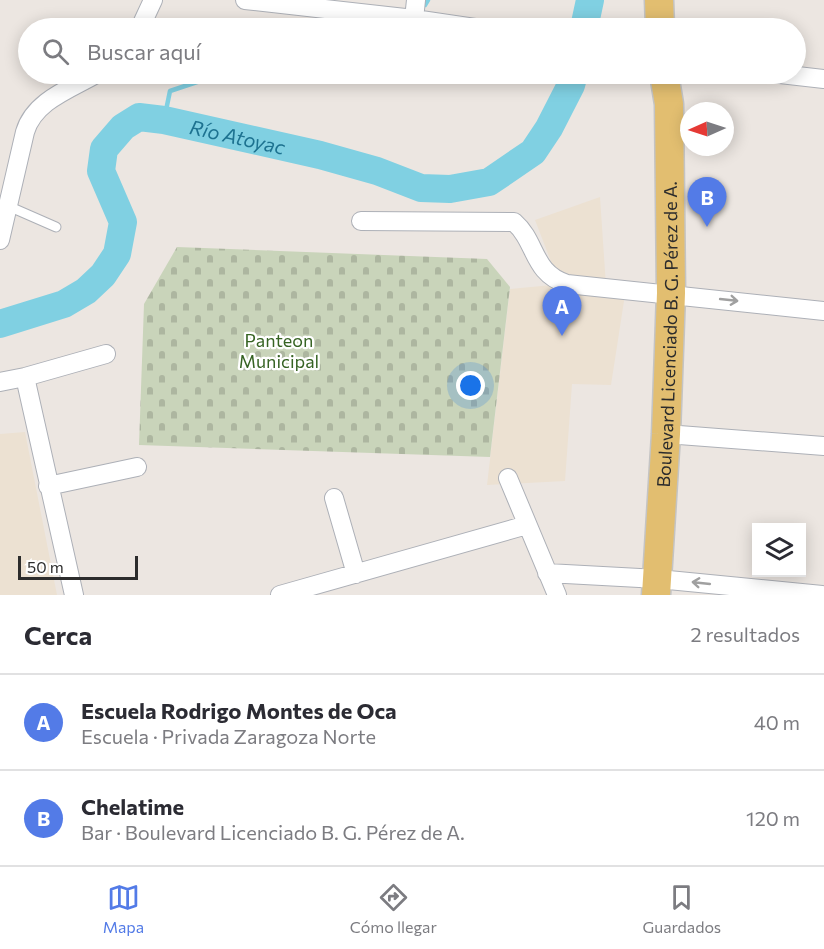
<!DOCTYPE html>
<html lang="es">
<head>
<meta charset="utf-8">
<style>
	:root { --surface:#fff; --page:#f2f2f3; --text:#2b2b33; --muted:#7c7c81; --line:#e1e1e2; --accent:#537be7 }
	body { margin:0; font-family:Commissioner,sans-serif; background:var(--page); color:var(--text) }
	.controls { position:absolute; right:18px; bottom:18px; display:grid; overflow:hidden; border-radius:0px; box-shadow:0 3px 15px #0003 }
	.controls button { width:54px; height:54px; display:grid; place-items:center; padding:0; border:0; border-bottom:2px solid var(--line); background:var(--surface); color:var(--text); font:30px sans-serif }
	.compass { position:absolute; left:680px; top:102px; width:54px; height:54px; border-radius:50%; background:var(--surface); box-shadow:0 3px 15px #0003; rotate:267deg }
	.scale { position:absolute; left:18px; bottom:15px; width:120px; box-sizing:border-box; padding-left:6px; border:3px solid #2c2c2c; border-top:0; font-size:16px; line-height:21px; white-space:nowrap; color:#2c2c2c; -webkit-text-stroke:4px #fff; paint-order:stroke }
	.you { position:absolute; left:471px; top:386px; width:21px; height:21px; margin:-15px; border:4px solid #fff; border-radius:50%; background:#1a73e8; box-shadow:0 0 0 9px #1a73e833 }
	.badge { display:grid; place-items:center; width:39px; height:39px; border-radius:50%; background:var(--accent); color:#fff; font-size:20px; font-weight:700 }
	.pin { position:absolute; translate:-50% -50px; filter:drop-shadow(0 2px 3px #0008) }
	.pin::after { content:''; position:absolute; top:32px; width:21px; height:18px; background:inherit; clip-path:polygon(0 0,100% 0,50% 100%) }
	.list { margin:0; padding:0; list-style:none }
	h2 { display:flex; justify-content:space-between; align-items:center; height:78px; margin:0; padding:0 24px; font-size:26px }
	h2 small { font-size:20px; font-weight:400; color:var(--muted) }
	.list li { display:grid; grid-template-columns:39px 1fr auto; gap:18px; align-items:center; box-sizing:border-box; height:96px; padding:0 24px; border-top:2px solid var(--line) }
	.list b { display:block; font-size:22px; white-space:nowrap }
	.list p { margin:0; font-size:20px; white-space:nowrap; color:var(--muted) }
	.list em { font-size:20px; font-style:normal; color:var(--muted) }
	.icon { flex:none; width:33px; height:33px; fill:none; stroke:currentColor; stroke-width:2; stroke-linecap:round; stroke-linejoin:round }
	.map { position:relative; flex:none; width:824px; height:595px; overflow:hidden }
	.search { position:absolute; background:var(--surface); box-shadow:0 3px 15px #0003; left:18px; right:18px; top:18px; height:66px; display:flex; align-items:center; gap:15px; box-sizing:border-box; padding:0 21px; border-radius:33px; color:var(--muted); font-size:22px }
	.sheet { height:270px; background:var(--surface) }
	nav { display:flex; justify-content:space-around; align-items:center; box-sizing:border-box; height:84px; border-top:2px solid var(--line); background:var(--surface); font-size:16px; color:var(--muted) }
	nav a { display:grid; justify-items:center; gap:3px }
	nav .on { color:var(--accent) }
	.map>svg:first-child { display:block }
	.education { fill:#ece1d2 }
	.cemetery { fill:url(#cemetery-stones) }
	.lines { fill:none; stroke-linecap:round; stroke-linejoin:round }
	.stream { stroke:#80d0e2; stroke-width:4.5 }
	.river { stroke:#80d0e2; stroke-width:28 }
	.lane-casing { stroke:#adb0b7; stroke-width:11 }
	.street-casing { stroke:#adb0b7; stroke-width:20 }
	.primary-casing { stroke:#c4c4c4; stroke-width:31 }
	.lane { stroke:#fff; stroke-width:9 }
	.street { stroke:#fff; stroke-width:18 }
	.primary { stroke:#e2be70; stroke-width:28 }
	.oneway { stroke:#a0a0a0 }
	.labels { text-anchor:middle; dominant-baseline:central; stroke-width:4.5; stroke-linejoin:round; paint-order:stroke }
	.street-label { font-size:18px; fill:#2c2c2c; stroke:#fff }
	.park-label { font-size:18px; fill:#366323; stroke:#fff }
	.water-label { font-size:20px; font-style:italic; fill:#1d7290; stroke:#fff }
</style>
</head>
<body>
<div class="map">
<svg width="824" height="595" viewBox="0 0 824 595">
	<defs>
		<pattern id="cemetery-stones" width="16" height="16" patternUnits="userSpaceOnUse" patternTransform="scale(1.5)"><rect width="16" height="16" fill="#c9d4ba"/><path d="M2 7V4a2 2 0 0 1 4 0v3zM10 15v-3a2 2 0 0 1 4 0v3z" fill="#adb6a0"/></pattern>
	</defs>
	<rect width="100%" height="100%" fill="#ece6e1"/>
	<path class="education" d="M600 197 606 286 626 288 611 385 572 384 565 481 487 485 510 289 552 285 555 272 535 220Z
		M25 432 57 595H0V434Z"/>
	<path class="cemetery" d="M177 247 487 259 510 287 490 457 139 445 144 304Z"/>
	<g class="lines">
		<path class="stream" d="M425 5 428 0
			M343 28 346 27
			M164 120 170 91 221 74"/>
		<g class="river">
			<path d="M584 28 590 0"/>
			<path id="s1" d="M0 324 64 304 86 291 103 275 117 254 123 222 101 171 104 149 123 127 139 117 164 120 320 155 377 171 421 188 450 189 489 182 533 152 549 128 571 85 574 74"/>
		</g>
		<g class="lane-casing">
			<path id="lane" d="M8 206 56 227"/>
		</g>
		<g class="street-casing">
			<path id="street" d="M245 0 414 19 475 28
				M414 19 416 0
				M140 28 153 0
				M780 74 824 79
				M361 221 514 222C537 242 532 273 567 284L824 311
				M0 240 25 132C34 101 70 89 96 74
				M25 377 74 595
				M0 382 25 377 106 354
				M666 434 824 446
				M508 478 557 595
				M48 486 137 467
				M334 498 356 574
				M547 573 658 579 822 595
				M280 595 527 525"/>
		</g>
		<g class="primary-casing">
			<g id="primary">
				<path d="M659 0 660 28"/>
				<path id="s2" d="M656 595 666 434 671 293 669 104 664 74"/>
			</g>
		</g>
		<use href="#lane" class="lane"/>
		<use href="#street" class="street"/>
		<use href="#primary" class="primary"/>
	</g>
	<defs><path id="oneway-shaft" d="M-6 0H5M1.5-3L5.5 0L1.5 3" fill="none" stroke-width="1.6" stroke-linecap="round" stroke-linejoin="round" transform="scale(1.5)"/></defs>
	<g class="oneway">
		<use href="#oneway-shaft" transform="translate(729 300) rotate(6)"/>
		<use href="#oneway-shaft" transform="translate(701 583) rotate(-174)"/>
	</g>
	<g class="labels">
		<g class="street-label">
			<text stroke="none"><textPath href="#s2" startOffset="261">Boulevard Licenciado B. G. Pérez de A.</textPath></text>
		</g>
		<g class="park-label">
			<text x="279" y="340">Panteon<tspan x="279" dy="21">Municipal</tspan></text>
		</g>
		<g class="water-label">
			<text stroke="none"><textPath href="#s1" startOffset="400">Río Atoyac</textPath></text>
		</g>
	</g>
</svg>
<div class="controls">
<button><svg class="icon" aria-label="layers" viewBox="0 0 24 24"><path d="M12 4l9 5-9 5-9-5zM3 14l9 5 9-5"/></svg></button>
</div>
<svg class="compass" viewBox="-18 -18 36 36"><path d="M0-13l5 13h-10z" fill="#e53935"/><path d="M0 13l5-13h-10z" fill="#7c7c81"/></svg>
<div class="scale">50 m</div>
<div class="you"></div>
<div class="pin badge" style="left:562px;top:336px">A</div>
<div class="pin badge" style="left:707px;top:227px">B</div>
<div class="search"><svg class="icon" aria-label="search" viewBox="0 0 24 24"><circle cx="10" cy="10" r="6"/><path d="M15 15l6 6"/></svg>Buscar aquí</div>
</div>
<section class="sheet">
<h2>Cerca<small>2 resultados</small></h2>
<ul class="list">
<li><span class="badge">A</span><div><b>Escuela Rodrigo Montes de Oca</b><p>Escuela · Privada Zaragoza Norte</p></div><em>40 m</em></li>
<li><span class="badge">B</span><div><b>Chelatime</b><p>Bar · Boulevard Licenciado B. G. Pérez de A.</p></div><em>120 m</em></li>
</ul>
</section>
<nav>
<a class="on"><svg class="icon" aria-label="map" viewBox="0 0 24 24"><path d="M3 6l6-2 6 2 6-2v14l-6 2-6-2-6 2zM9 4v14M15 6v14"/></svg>Mapa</a>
<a><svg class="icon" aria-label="directions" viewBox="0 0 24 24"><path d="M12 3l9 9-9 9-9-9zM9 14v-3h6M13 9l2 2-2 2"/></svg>Cómo llegar</a>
<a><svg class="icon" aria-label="saved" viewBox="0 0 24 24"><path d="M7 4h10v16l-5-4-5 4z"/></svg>Guardados</a>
</nav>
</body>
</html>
